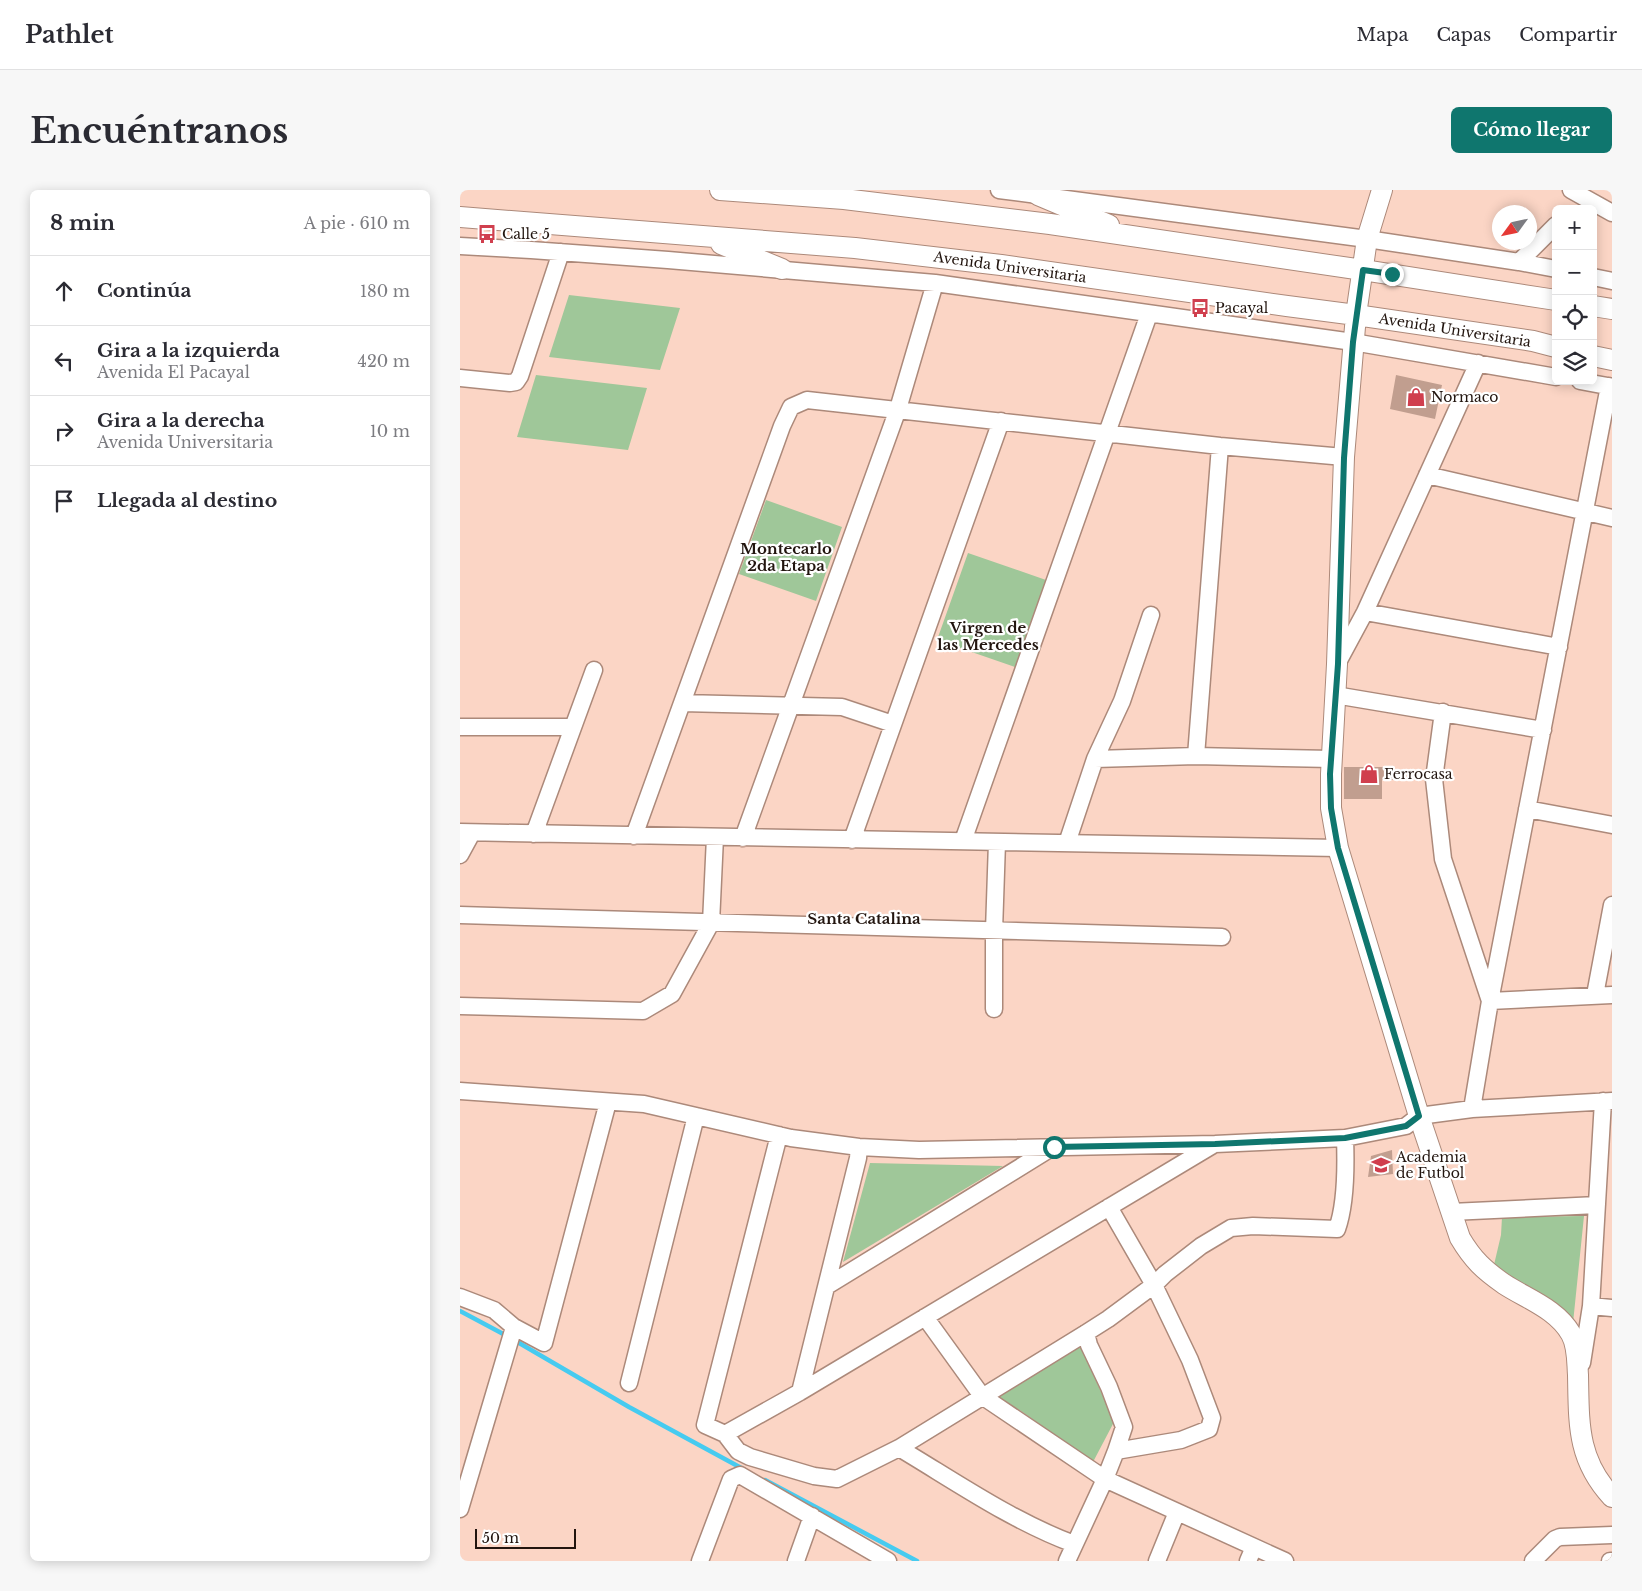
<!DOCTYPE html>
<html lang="es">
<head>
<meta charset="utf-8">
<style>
	:root { --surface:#fff; --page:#f7f7f7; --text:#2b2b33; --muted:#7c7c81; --line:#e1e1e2; --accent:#0f766e }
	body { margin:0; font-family:"Libre Baskerville",serif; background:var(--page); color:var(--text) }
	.controls { position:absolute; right:15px; top:15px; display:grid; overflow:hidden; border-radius:8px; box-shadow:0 2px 12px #0003 }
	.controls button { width:45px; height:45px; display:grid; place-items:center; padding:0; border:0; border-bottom:1px solid var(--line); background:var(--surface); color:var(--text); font:25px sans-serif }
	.compass { position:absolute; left:1032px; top:15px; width:45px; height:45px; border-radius:50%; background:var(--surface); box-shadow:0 2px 12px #0003; rotate:237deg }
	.scale { position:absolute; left:15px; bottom:12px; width:101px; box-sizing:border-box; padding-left:5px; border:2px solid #22150f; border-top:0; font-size:14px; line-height:18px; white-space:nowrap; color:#22150f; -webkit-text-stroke:4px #fff; paint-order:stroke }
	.stop { position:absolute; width:15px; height:15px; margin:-11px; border:4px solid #0f766e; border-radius:50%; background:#fff }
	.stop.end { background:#0f766e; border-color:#fff; box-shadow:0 1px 5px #0008 }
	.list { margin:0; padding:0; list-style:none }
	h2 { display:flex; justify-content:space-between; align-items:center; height:65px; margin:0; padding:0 20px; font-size:21px }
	h2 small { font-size:16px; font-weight:400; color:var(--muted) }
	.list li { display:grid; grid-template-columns:32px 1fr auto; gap:15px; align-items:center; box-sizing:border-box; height:70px; padding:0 20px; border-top:1px solid var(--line) }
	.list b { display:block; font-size:19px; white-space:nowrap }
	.list p { margin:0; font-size:16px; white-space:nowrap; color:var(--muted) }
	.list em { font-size:16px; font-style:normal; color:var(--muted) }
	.icon { flex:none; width:28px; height:28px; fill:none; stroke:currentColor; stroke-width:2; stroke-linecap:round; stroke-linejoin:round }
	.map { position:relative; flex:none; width:1152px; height:1371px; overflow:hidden; border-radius:8px }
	header { display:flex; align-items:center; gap:30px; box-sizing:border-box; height:70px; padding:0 25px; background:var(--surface); border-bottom:1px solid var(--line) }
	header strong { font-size:24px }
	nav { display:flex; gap:28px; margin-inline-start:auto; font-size:18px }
	.intro { display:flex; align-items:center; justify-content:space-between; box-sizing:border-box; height:120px; padding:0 30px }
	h1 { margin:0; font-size:35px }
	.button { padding:12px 22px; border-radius:8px; background:var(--accent); color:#fff; font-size:18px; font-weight:700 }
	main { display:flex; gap:30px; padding:0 30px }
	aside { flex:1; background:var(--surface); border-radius:8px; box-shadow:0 2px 12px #0003 }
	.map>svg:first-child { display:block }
	.green { fill:#9fc799 }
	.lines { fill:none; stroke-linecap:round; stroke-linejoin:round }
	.stream { stroke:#46cbf0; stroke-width:4.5 }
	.building { fill:#c19e8f }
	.minor-casing { stroke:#ac897a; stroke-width:19 }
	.tertiary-casing { stroke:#ac897a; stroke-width:22 }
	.minor { stroke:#fff; stroke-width:16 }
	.tertiary { stroke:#fff; stroke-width:20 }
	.route { stroke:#0f766e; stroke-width:6 }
	.labels { text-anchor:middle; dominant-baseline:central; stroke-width:4.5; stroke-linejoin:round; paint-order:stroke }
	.poi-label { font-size:14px; fill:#22150f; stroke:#fff; text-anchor:start }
	.street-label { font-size:14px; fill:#22150f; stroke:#fff }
	.neighbourhood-label { font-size:15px; font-weight:bold; fill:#22150f; stroke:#fff }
</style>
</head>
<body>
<header>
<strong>Pathlet</strong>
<nav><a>Mapa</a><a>Capas</a><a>Compartir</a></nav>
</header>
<div class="intro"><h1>Encuéntranos</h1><a class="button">Cómo llegar</a></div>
<main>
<aside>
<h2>8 min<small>A pie · 610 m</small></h2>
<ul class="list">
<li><svg class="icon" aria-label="ahead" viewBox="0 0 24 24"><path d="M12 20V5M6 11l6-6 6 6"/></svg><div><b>Continúa</b></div><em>180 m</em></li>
<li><svg class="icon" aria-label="left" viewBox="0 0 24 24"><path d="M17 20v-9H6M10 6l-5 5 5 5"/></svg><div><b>Gira a la izquierda</b><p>Avenida El Pacayal</p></div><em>420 m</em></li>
<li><svg class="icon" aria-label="right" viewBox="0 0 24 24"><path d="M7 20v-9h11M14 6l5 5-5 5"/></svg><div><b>Gira a la derecha</b><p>Avenida Universitaria</p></div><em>10 m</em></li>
<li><svg class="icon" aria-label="arrive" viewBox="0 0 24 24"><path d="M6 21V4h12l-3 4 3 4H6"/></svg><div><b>Llegada al destino</b></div></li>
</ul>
</aside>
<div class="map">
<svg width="1152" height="1371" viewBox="0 0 1152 1371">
	<rect width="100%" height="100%" fill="#fbd5c5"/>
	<path class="green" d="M109 105 220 118 200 180 89 167Z
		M76 185 187 198 168 260 57 247Z
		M306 310 382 337 356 411 279 384Z
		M508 363 586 390 555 477 477 450Z
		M410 973 543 976 383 1072Z
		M1124 1026 1113 1133 1033 1079 1041 1045 1042 1027Z
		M620 1153 654 1232 633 1272 561 1221 534 1206Z"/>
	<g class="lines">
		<path class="stream" d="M0 1121 47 1146
			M54 1150 169 1217 285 1280
			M305 1290 457 1371"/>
	</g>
	<path class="building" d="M936 185 982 195 975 229 930 219Z
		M884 577H934L935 590H922V609H884Z
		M932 960 933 984 908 987 911 966Z"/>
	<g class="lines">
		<g class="minor-casing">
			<path id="minor" d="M539 0 907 49 1059 72 1096 79
				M1111 0 1152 23
				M0 56 71 60 208 70 475 93 893 152 1096 187
				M1059 72 1096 35
				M1133 87 1152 91
				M0 188 50 193 56 192 60 186 101 62
				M1120 191 1152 197
				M967 285 1152 328
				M905 422 1099 457
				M877 474 905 422 1018 173
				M875 505 1083 540
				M222 513 382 517 433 534
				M983 522 974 589 983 669 1030 811 1152 805
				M0 537H113
				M736 566 760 256
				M635 569 736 566 872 569
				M1067 619 1152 635
				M0 642 878 658
				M74 644 134 480
				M174 646 322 236 331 217 347 210 760 256 884 267
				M283 648 438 219 475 93
				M392 650 541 231
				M503 651 689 124
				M607 653 635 569 662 511 691 425
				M0 665 12 643
				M0 725 762 747
				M1135 805 1152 715
				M0 816 183 821 212 804 251 733 255 647
				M534 819V741L537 652
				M0 901 184 914 331 948 399 957 459 960 755 954 885 948 946 936 959 926 1012 919 1152 911
				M1012 919 1030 811 1149 196
				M319 945 245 1235 265 1244 340 1202 753 955
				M991 1022 1137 1015
				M367 1096 593 957
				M0 1107 34 1120 54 1137 84 1153 148 912
				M1131 1116 1152 1118
				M465 1127 522 1206 645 1289 825 1371
				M626 1143 629 1155 649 1197 664 1237 656 1261
				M1122 1173 1131 1116 1143 911
				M169 1193 236 926
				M340 1202 398 968 399 957
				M265 1244 278 1261 290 1267 354 1286 377 1289 439 1258 626 1143 648 1129 694 1095 705 1084 741 1056 771 1038 793 1036 877 1039C886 1014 886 975 885 948
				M439 1258C496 1292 552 1331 614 1354
				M0 1319 54 1137
				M240 1371 271 1289 280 1285 428 1371
				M336 1371 352 1326
				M607 1371 645 1289 656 1261 721 1250 749 1239 752 1228 730 1170 694 1095 649 1017
				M697 1371 717 1322
				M788 1371 794 1357
				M1073 1371 1095 1349 1100 1347 1152 1345
				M1150 1371H1152"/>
		</g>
		<g class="tertiary-casing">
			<path id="tertiary" d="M260 0 384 9 590 34 903 80 1096 110
				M922 0 907 49 896 125 884 267 877 474 871 584V618L878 658 959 926 1000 1048C1013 1070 1024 1080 1044 1094 1067 1109 1097 1119 1111 1144 1118 1156 1117 1172 1118 1185 1119 1234 1117 1269 1152 1307
				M578 5 649 35
				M0 27 395 58 541 75 827 116 896 125 1073 151 1096 157
				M261 54 322 79
				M1133 116 1152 119
				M1133 166 1152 170"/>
		</g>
		<use href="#minor" class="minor"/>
		<use href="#tertiary" class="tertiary"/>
	</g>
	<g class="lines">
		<path class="route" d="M594 957 755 954 885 948 946 936 959 926 878 658 871 618 870 584 878 474 884 268 893 152 903 80 932 84"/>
	</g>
	<defs>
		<g id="bus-bare" transform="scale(1.5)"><path d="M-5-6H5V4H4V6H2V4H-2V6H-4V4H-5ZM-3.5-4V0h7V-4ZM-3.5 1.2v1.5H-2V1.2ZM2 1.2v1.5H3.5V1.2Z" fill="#d03f4e" stroke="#fff" stroke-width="2.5" paint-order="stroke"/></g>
		<g id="shop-bare" transform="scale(1.5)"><path d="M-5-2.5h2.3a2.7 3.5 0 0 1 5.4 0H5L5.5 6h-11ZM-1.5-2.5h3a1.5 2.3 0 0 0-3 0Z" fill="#d03f4e" stroke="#fff" stroke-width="2.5" paint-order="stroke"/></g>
		<g id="school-bare" transform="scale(1.5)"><path d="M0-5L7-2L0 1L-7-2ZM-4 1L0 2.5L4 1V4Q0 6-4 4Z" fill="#d03f4e" stroke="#fff" stroke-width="2.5" paint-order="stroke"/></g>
	</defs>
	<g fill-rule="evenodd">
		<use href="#bus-bare" x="27" y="44"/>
		<use href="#bus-bare" x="740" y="118"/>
		<use href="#shop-bare" x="956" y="207"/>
		<use href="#shop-bare" x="909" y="584"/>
		<use href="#school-bare" x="921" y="975"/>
	</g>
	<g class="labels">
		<g class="poi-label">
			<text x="42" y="44">Calle 5</text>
			<text x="755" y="118">Pacayal</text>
			<text x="971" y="207">Normaco</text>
			<text x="924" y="584">Ferrocasa</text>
			<text x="936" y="967">Academia<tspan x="936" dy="16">de Futbol</tspan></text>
		</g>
		<g class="street-label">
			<text transform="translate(550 77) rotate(8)">Avenida Universitaria</text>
			<text transform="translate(995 140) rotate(9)">Avenida Universitaria</text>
		</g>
		<g class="neighbourhood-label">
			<text x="326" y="358">Montecarlo<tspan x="326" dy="17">2da Etapa</tspan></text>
			<text x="528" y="437">Virgen de<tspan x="528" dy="17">las Mercedes</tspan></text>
			<text x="404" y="728">Santa Catalina</text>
		</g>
	</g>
</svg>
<div class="controls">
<button>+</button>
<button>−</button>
<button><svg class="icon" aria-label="locate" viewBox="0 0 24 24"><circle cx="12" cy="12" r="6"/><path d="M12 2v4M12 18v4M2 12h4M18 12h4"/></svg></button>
<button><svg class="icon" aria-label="layers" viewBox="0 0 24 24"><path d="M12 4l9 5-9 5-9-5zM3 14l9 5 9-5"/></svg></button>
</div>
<svg class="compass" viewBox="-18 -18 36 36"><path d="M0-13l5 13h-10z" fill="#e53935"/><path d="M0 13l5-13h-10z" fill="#7c7c81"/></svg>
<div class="scale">50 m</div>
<div class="stop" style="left:594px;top:957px"></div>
<div class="stop end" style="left:932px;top:84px"></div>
</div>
</main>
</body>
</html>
